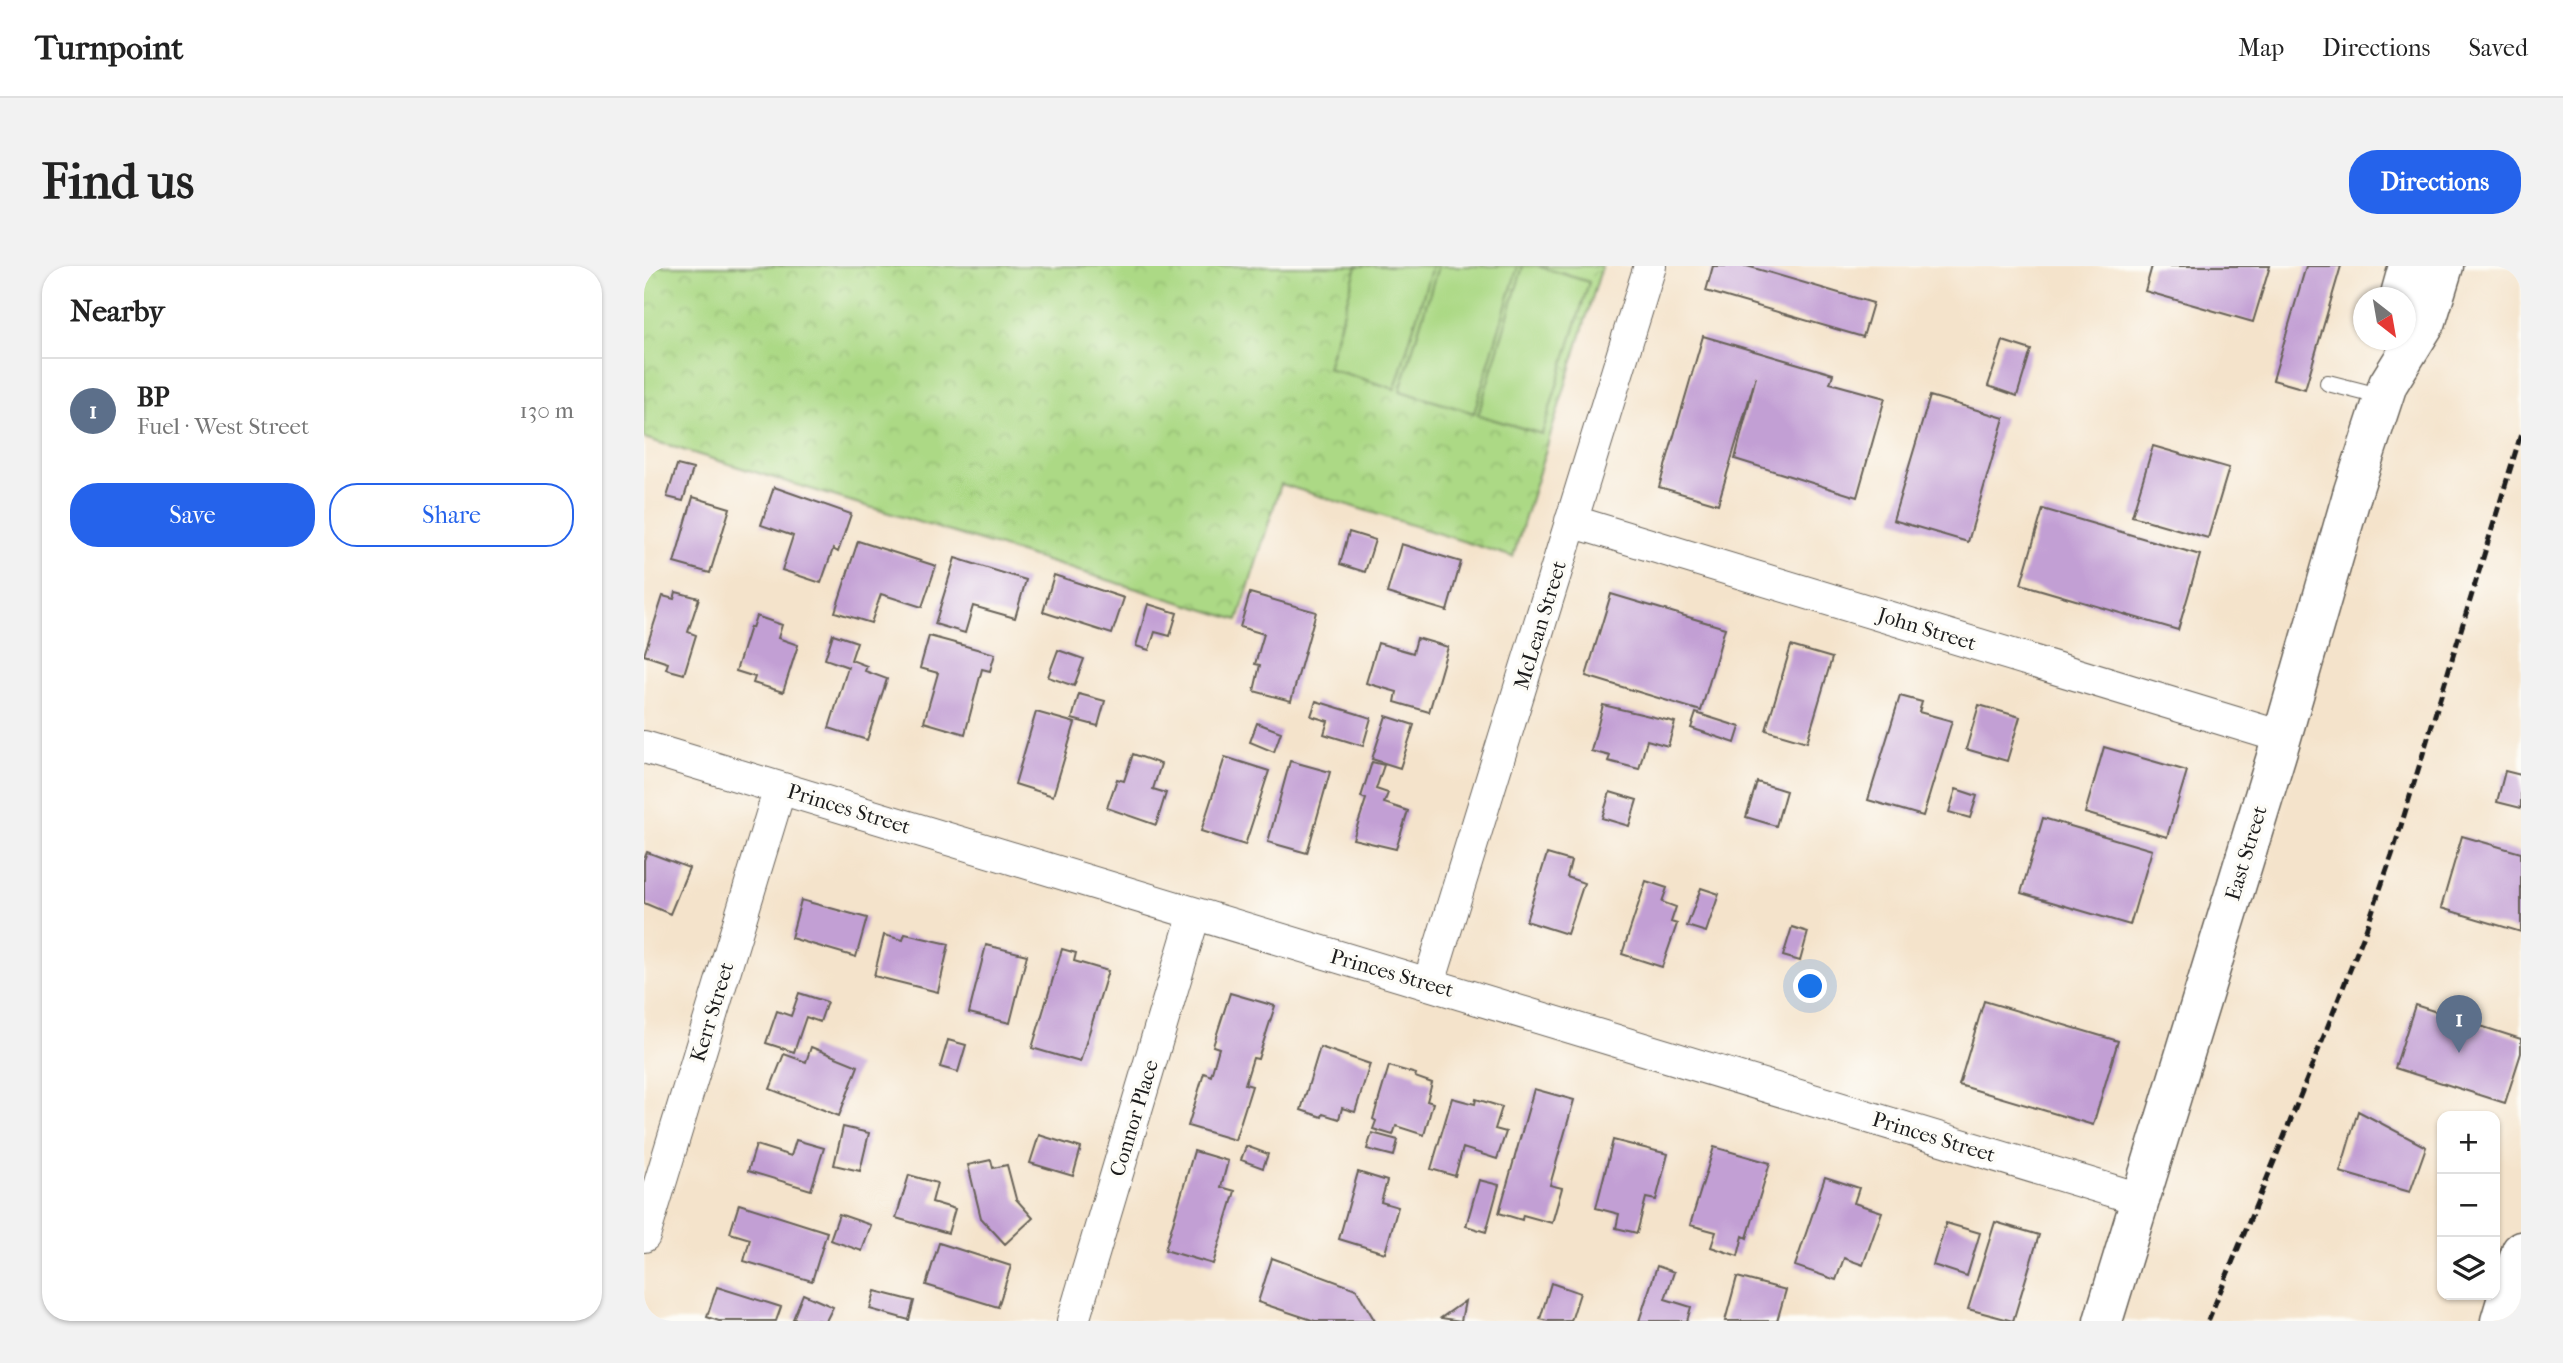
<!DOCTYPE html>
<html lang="en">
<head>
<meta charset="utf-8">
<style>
	:root { --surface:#fff; --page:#f2f2f2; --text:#222; --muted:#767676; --line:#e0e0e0; --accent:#2563eb }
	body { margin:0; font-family:"IM FELL French Canon",serif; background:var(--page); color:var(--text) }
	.controls { position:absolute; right:21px; bottom:21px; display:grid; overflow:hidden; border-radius:14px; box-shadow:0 2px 5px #0004 }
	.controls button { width:63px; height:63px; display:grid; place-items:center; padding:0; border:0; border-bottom:2px solid var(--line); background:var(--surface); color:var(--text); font:35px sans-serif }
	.compass { position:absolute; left:1709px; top:21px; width:63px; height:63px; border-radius:50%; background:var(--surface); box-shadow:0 2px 5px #0004; rotate:149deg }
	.you { position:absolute; left:1167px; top:721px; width:24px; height:24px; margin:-18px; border:5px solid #fff; border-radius:50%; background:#1a73e8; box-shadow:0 0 0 10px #1a73e833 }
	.badge { display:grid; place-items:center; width:46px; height:46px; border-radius:50%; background:var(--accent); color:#fff; font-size:23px; font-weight:700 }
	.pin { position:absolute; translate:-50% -58px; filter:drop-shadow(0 2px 4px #0008) }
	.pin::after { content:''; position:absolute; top:37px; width:24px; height:21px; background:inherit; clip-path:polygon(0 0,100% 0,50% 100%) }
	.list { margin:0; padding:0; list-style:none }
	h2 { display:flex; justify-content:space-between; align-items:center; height:91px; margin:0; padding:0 28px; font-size:30px }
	h2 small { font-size:23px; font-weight:400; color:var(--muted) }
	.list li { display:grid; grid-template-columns:46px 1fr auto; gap:21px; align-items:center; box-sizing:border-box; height:105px; padding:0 28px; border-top:2px solid var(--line) }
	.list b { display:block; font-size:26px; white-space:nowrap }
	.list p { margin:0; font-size:23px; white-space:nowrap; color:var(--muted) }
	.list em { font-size:23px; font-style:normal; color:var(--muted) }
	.actions { display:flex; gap:14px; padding:21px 28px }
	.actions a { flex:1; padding:16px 0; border:2px solid var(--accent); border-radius:28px; text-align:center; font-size:24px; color:var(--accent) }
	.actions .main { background:var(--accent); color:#fff }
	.icon { flex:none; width:38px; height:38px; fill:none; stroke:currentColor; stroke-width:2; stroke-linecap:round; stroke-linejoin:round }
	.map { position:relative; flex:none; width:1877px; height:1055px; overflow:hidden; border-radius:28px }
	header { display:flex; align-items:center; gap:42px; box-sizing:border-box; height:98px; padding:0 35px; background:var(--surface); border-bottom:2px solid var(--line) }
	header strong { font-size:33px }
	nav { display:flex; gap:38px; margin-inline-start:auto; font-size:24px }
	.intro { display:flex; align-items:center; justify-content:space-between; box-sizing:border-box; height:168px; padding:0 42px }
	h1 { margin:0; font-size:49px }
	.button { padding:18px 32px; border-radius:28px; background:var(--accent); color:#fff; font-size:24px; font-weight:700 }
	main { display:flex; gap:42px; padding:0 42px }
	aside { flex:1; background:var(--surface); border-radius:28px; box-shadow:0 2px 5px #0004 }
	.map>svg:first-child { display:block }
	.park { fill:url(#park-crowns); stroke:#647a50; stroke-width:2 }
	.pitch { fill:#acd985; stroke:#647a50; stroke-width:2 }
	.building { fill:#c29fd4 }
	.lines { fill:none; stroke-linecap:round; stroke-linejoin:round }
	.lane-casing { stroke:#686259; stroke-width:18 }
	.street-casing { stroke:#686259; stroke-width:34 }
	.secondary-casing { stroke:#686259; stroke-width:41 }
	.highway-casing { stroke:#686259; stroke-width:41 }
	.lane { stroke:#fff; stroke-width:16 }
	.street { stroke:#fff; stroke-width:32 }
	.secondary { stroke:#fff; stroke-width:38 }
	.highway { stroke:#fff; stroke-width:38 }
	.rail { stroke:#1c1c1c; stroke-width:5; stroke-dasharray:10 5; stroke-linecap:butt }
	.labels { text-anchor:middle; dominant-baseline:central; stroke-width:7; stroke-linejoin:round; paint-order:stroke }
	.street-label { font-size:21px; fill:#1c1c1c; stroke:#fdfcf7 }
</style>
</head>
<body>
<header>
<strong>Turnpoint</strong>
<nav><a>Map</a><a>Directions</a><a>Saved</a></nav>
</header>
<div class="intro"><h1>Find us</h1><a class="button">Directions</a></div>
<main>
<aside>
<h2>Nearby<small></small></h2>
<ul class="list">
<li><span class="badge" style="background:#5c6f8a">1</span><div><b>BP</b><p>Fuel · West Street</p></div><em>130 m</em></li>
</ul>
<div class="actions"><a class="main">Save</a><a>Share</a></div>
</aside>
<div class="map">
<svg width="1877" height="1055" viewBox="0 0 1877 1055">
	<defs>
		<pattern id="park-crowns" width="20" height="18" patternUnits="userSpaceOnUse" patternTransform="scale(1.75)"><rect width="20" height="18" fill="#acd985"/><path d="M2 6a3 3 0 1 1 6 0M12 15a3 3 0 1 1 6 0" fill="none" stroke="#93ba72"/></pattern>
	</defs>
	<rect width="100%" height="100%" fill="#fdfcf7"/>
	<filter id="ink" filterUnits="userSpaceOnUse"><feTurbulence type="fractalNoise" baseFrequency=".0143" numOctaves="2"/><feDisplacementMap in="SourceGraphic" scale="14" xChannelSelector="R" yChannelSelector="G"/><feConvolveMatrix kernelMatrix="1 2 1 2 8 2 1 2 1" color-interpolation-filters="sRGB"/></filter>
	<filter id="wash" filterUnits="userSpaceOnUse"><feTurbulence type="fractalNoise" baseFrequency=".00686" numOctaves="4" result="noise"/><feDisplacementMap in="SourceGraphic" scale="28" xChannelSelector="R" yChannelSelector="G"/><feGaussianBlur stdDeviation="1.57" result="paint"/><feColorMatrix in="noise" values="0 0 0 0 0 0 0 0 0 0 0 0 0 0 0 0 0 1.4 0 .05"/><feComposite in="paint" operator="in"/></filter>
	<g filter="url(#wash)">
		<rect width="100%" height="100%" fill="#f4e3cb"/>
		<path class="park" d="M0 0H958L869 291 637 218 594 354 0 172Z"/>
		<path class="pitch" d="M713 0H788L751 123 683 102Z
			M794 0H874L830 147 756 125Z
			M879 0H893L945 16 898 168 834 149Z"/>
		<g id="blocks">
			<path class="building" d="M1069 0H1103L1229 37 1219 71 1062 25Z
				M1508 0H1626L1609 56 1501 25Z
				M1662 0H1697L1661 123 1629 114Z
				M1059 70 1189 108 1186 117 1241 132 1213 231 1091 193 1112 110 1074 238 1015 221Z
				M1359 75 1387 84 1373 130 1344 120Z
				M1286 130 1360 152 1324 276 1249 254Z
				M1509 180 1585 202 1564 272 1488 250Z
				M33 199 49 203 39 235 23 231Z
				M130 221 207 248 194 286 189 283 177 317 138 304 149 270 117 259Z
				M49 231 86 242 66 307 30 297Z
				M1399 243 1556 289 1534 364 1377 318Z
				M705 266 731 274 721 306 696 298Z
				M214 275 292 300 278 341 237 328 227 357 191 346Z
				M757 278 817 296 803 345 743 327Z
				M311 292 382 314 371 352 329 340 321 367 291 358Z
				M410 309 480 332 468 368 399 346Z
				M32 326 55 332 44 366 52 369 40 408 22 403 24 397 0 389 19 330 30 333Z
				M606 327 672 346 647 435 610 425 616 399 611 398 620 368 596 361Z
				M967 328 1081 362 1057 445 942 410Z
				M504 338 533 347 526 370 511 366 505 384 492 380Z
				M112 350 138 359 134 372 154 379 139 426 109 417 111 411 92 405 106 361 108 362Z
				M189 368 213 376 207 394 223 400 221 405 243 413 223 474 185 462 204 401 181 393Z
				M285 370 351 388 346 405 338 403 321 468 280 456 294 407 276 402Z
				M773 372 804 381 785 446 751 436 753 426 722 417 734 377 769 387Z
				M1147 380 1188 392 1163 476 1122 464Z
				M414 384 440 393 430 420 404 411Z
				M435 428 461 435 454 460 428 453Z
				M1256 430 1278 436 1275 446 1308 455 1279 550 1224 534Z
				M672 435 727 452 719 480 680 468 684 455 667 450Z
				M959 439 1031 456 1024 480 1003 474 995 503 964 495 966 490 947 485Z
				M1335 439 1376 451 1363 495 1322 483Z
				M392 446 431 457 409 530 371 518Z
				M1052 447 1096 461 1091 477 1047 462Z
				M742 450 770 459 756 502 728 493Z
				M613 457 637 466 630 486 606 476Z
				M1460 481 1543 505 1523 571 1441 547Z
				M489 488 517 498 509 523 522 527 512 559 463 542 473 513 480 515Z
				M581 491 625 505 601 579 557 565Z
				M646 495 686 506 663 587 624 576Z
				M728 496 740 499 732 523 744 527 740 537 764 545 752 583 709 573 722 533 717 531Z
				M1861 505 1877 509V542L1853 536Z
				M1113 516 1142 525 1132 560 1102 551Z
				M1312 523 1333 530 1326 552 1305 546Z
				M966 526 993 534 985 560 958 552Z
				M1399 552 1508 584 1486 659 1377 627Z
				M1818 570 1877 587V666L1797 642Z
				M3 586 45 602 26 648 0 637V594Z
				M903 588 927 595 923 611 940 617 923 668 882 655Z
				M1002 615 1023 622 1018 636 1032 641 1027 656 1033 658 1018 701 978 688Z
				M1057 622 1075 628 1062 666 1043 660Z
				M157 634 223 652 212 691 147 672Z
				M1148 661 1164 666 1156 695 1139 690Z
				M261 668 305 678 294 726 230 710 240 669 259 674Z
				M342 679 383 689 366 757 325 747Z
				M418 683 432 687 430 695 464 705 436 796 388 782Z
				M155 727 183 736 176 756 162 751 150 786 122 777 133 745 147 750Z
				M586 727 631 740 614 793 609 792 601 818 608 820 591 874 544 860 560 807 567 810 575 782 569 780Z
				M1340 735 1474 775 1449 859 1315 819Z
				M1771 739 1877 773V787L1861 837 1751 802Z
				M304 774 322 779 314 806 296 801Z
				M167 781 214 800 195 850 126 823 140 788 162 796Z
				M676 781 726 798 711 846 698 842 695 853 679 848 678 851 657 844Z
				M745 800 772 808 771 811 788 817 783 835 789 837 780 869 752 860 749 869 729 863 732 855 729 853Z
				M890 823 930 834 906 919 918 922 908 957 879 949 878 954 855 947Z
				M808 832 831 838 832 833 858 841 851 863 862 866 853 893 819 882 811 910 787 903Z
				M1714 845 1782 881 1766 926 1696 906Z
				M199 861 225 867 216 905 190 899Z
				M728 867 754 874 750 890 723 883Z
				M395 869 437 882 429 910 386 897Z
				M152 874 180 882 167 924 104 905 112 879 147 890Z
				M969 874 1024 888 1012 934 1002 932 993 967 972 962 975 948 952 942Z
				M602 880 624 888 619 902 597 894Z
				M1070 881 1126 897 1103 972 1099 970 1094 990 1067 981 1072 966 1046 959Z
				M550 885 584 895 577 921 591 925 569 998 521 984Z
				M347 894 349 902 363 899 372 933 389 952 361 978 337 952 324 899Z
				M714 906 743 915 737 936 754 941 741 987 695 973Z
				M265 909 293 917 288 936 311 943 304 967 252 952Z
				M1181 911 1215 922 1210 937 1238 946 1219 999 1200 992 1192 1014 1151 1000Z
				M835 914 855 919 842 966 822 960Z
				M95 938 183 966 168 1015 100 995 106 973 86 967Z
				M195 948 227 959 218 985 186 974Z
				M1351 956 1395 969 1369 1055 1324 1043Z
				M1302 957 1336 967 1323 1010 1289 999Z
				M295 977 367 1000 354 1041 282 1019Z
				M628 992 712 1023 731 1055H671L614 1036Z
				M1013 1000 1030 1006 1021 1033 1047 1041 1043 1055H995Z
				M1093 1011 1142 1024 1133 1055H1081Z
				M907 1017 936 1027 927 1055H904L896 1053Z
				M73 1021 137 1041 132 1055H75L63 1051Z
				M231 1025 270 1035 265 1054 226 1043Z
				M159 1028 189 1041 182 1055 149 1053Z
				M821 1035 817 1055 797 1052Z"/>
		</g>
	</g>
	<g filter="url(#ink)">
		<use href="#blocks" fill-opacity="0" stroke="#686259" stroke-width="2"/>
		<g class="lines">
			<g class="lane-casing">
				<path id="lane" d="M1684 117 1739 131"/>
			</g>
			<g class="street-casing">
				<path id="street" d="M927 255 1638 471
					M0 481 1496 933
					M785 717 1006 0
					M0 970 136 522
					M429 1055 550 649"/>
			</g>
			<g class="secondary-casing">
				<path id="secondary" d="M1755 32 1764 0
					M1459 1055 1638 471 1709 225 1744 118 1783 55 1800 0"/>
			</g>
			<g class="highway-casing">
				<path id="highway" d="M1856 1055 1877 985"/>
			</g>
			<use href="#lane" class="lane"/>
			<use href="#street" class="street"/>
			<use href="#secondary" class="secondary"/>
			<use href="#highway" class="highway"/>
			<path class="rail" d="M1564 1055 1638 876 1721 666 1748 589 1877 168"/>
		</g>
	</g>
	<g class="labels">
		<g class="street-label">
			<text transform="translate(896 359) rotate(-73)">McLean Street</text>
			<text transform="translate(1283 363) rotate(17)">John Street</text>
			<text transform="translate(205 543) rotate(17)">Princes Street</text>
			<text transform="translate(1602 587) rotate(-73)">East Street</text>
			<text transform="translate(748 707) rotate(16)">Princes Street</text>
			<text transform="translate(68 746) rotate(-73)">Kerr Street</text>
			<text transform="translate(490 852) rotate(-73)">Connor Place</text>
			<text transform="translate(1290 871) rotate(17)">Princes Street</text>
		</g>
	</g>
</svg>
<div class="controls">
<button>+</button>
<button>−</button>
<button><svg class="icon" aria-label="layers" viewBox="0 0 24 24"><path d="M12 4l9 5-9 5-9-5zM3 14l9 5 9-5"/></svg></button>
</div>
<svg class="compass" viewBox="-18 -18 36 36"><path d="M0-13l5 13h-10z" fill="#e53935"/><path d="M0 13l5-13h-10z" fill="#767676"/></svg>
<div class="you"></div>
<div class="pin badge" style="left:1815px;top:787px;background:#5c6f8a">1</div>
</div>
</main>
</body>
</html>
